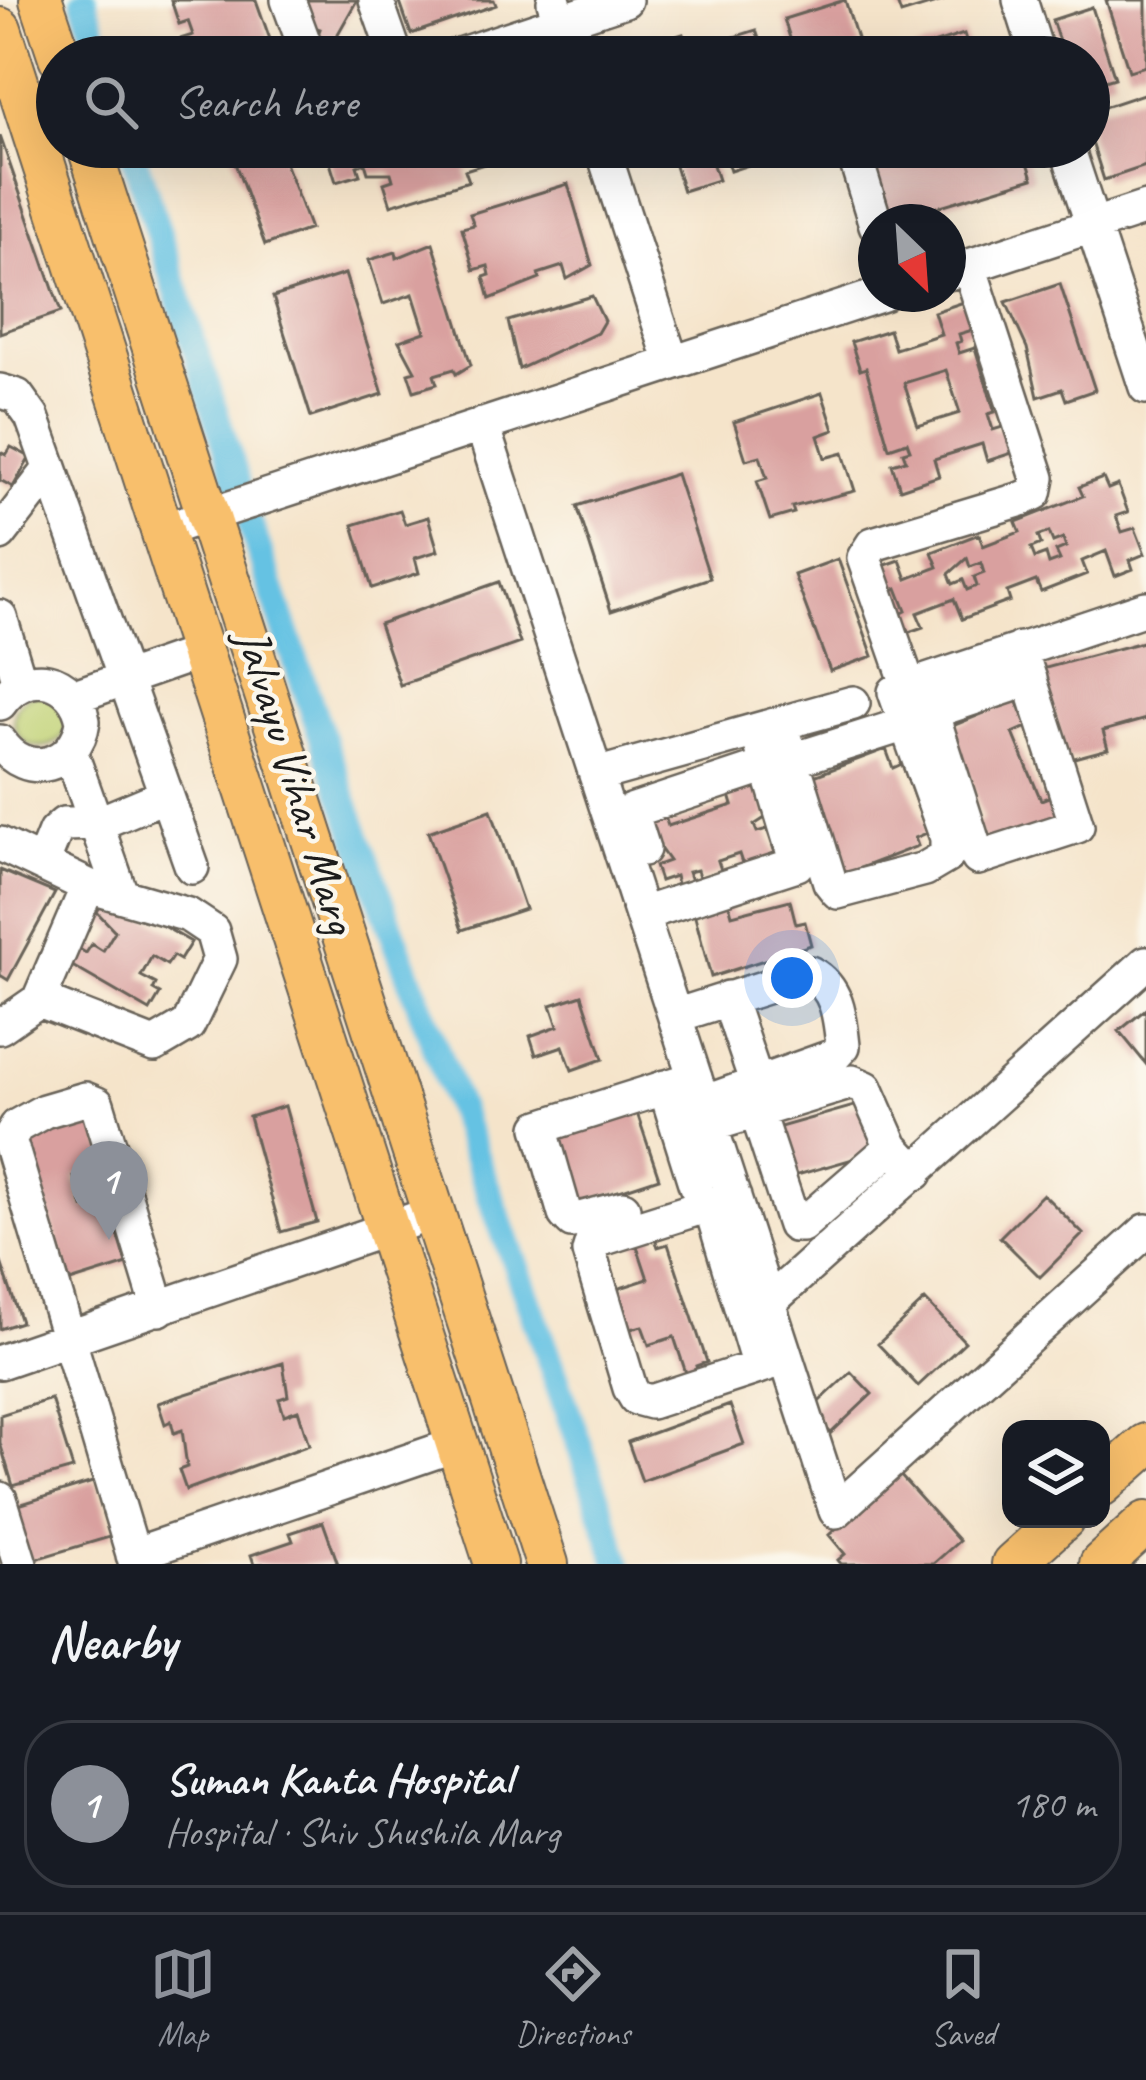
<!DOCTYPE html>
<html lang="en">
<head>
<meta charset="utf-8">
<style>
	:root { --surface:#171b24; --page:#242831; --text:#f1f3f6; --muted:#9ea1a6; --line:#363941; --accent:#8c9099 }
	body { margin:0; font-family:Caveat,sans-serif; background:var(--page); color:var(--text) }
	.controls { position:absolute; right:36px; bottom:36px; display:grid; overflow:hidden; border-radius:24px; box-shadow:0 12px 48px #0002 }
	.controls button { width:108px; height:108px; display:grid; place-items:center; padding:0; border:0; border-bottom:3px solid var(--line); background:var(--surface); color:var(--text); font:60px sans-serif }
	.compass { position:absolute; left:858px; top:204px; width:108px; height:108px; border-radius:50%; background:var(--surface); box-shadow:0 12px 48px #0002; rotate:155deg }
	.you { position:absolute; left:792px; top:978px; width:42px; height:42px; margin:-30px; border:9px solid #fff; border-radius:50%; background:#1a73e8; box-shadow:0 0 0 18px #1a73e833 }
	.badge { display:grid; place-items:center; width:78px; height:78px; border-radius:50%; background:var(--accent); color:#fff; font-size:39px; font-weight:700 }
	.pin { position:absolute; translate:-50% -99px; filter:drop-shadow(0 3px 6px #0008) }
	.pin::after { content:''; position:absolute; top:63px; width:42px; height:36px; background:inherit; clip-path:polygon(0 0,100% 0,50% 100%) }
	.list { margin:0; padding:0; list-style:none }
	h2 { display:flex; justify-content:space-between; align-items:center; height:156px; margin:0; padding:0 48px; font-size:51px }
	h2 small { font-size:39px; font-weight:400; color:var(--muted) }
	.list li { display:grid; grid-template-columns:78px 1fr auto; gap:36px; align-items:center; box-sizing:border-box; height:168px; margin:0 24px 24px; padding:0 24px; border:3px solid var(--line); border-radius:48px }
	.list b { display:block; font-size:45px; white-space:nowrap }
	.list p { margin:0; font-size:39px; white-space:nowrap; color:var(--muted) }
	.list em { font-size:39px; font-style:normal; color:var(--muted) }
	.icon { flex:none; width:66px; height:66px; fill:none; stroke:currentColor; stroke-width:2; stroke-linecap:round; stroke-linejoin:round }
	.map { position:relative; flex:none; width:1146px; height:1564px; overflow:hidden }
	.search { position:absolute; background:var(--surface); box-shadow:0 12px 48px #0002; left:36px; right:36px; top:36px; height:132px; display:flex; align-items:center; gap:30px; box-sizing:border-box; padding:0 42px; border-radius:66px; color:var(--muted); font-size:45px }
	.sheet { height:348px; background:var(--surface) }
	nav { display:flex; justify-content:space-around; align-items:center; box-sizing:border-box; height:168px; border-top:3px solid var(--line); background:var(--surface); font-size:33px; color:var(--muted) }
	nav a { display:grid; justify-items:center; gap:6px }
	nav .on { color:var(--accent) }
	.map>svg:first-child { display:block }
	.green { fill:#c0d173; stroke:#6e7648; stroke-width:3 }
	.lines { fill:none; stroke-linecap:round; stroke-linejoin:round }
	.canal { stroke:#65c2e3; stroke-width:27 }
	.building { fill:#d9a09f; fill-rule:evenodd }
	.minor-casing { stroke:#686259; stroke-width:38 }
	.major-casing { stroke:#686259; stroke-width:46 }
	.minor { stroke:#fff; stroke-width:33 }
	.major { stroke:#f8bf6c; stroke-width:42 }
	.labels { text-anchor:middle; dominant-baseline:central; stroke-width:9; stroke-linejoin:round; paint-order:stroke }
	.street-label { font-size:48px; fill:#1c1c1c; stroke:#fbf7ec }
</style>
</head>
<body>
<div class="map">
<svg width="1146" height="1564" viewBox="0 0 1146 1564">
	<rect width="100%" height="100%" fill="#fbf7ec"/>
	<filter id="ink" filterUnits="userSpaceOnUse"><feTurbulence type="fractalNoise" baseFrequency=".00833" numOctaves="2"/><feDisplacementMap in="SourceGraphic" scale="24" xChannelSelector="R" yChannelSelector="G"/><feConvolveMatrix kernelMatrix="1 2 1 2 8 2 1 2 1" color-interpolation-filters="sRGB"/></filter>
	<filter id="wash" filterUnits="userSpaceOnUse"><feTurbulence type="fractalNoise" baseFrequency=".004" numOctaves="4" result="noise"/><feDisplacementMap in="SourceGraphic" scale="48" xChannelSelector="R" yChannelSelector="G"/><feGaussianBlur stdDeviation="2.7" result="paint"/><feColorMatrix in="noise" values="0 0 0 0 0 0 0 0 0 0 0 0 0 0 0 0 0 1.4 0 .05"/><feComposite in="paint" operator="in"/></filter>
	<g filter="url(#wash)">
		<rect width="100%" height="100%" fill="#f5e4ca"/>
		<path class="green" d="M14 720a27 27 0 1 1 54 0a27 27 0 1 1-54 0Z"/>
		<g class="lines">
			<path class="canal" d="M84 0 102 57
				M131 147 237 481
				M251 526C363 876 506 1215 619 1564"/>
		</g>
		<g id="blocks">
			<path class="building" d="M171 0H256L271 42 228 57H186L180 39 193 35 188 21 179 24Z
				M296 0H357L330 48 316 40 320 29 302 23Z
				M399 0H494L496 5 411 34Z
				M845 0 860 48 831 57H796L784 19Z
				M896 0H943V1L901 14Z
				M1106 0H1146V66L1129 71Z
				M1092 7 1115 78 1089 86V57H1064L1052 20Z
				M756 30 765 57H702L699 48Z
				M683 34 690 57H614L613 56Z
				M964 34 971 57H895V56Z
				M1146 93V166L1104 180 1089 133V112Z
				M0 136 61 312 0 333Z
				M253 147H279L310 229 265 245 232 155Z
				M325 147H378L382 159 422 147 536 148 465 170 469 181 391 205 384 183 393 180 391 173H368L365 163 357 166 360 175 336 182Z
				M669 147H707L718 180 683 191Z
				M722 147H801V148L730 171Z
				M888 147H1023L1033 178 888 222 866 154Z
				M568 184 592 265 567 279 563 266 538 274 540 279 490 299 484 277 490 275 488 266 474 270 462 228 474 225 470 214Z
				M433 243 471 365 456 374 454 369 434 375 437 384 414 391 408 373 415 371 399 341 425 332 413 294 383 304 369 260 396 252 397 258Z
				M345 274 383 394 311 417 273 297Z
				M1060 284 1095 390 1066 400 1062 389 1038 397 1027 348 1006 302Z
				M592 296 604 321 597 333 519 369 508 321Z
				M967 301 976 329 959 334 961 341 956 343 959 353 975 348 995 412 988 414 993 430 1006 426 1015 452 987 461 982 444 934 459 939 476 900 489 892 464 906 460 903 452 910 450 907 442 889 448 866 368 860 370 851 342 889 330 895 349 941 334 934 312ZM946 370 960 413 918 426 904 383Z
				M822 393 834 430 818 436 825 458 843 453 855 491 792 507 794 513 770 520 757 481 767 478 760 456 746 460 734 422Z
				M11 447 30 457 13 487 0 480V452L6 455Z
				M676 474 710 578 611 611 577 506Z
				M1103 478 1108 489 1118 485 1128 512 1116 516 1122 532 1135 528 1145 554 1130 560 1133 569 1115 576 1106 551 1082 561 1087 574 1041 592 1036 581 1007 592 1010 601 962 619 954 599 917 613 923 627 903 634 896 616 906 611 897 588 889 592 880 567 900 560 907 579 938 567 932 552 979 534 983 546 1020 532 1016 522 1083 496 1079 487ZM1049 532 1053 542 1063 538 1066 547 1056 551 1060 560 1049 564 1046 554 1035 558 1031 548 1041 544 1038 536ZM967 558 970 567 981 563 984 573 974 577 977 586 967 590 963 580 953 584 949 574Z
				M400 510 405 524 428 517 438 551 415 558 419 573 372 588 353 525Z
				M838 559 873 656 830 671 794 575Z
				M499 582 520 643 400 685 379 624Z
				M1146 641V719L1103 731 1108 749 1067 760 1042 669Z
				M1016 700 1027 727 1013 733 1041 800 1056 794 1063 812 1052 817 1056 826 993 852 974 824 983 820 968 771 940 731Z
				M886 749 893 768 902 764 927 833 915 838 918 846 842 875 806 779Z
				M757 783 768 816 754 825 757 832 767 829 777 859 744 869 739 854 718 861 722 873 700 880 697 870 688 872 692 884 678 888 675 876 660 881 655 866 669 861 643 824 665 817 668 826 733 805 729 792Z
				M491 810 525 909 462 930 428 832Z
				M0 870 55 893 8 980 0 975Z
				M107 894 191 942 180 960 173 956 167 965 152 956 141 976 156 984 153 990 160 994 150 1011 67 963 76 947 86 953 92 944 103 951 115 931 97 912Z
				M728 900 732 915 790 900 796 924 805 922 811 945 711 977 693 909Z
				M582 995 603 1059 572 1070 563 1046 536 1055 530 1036 558 1026 551 1005Z
				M1146 1009V1064L1119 1031Z
				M634 1104 659 1178 571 1207 546 1133Z
				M861 1104 874 1153 780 1180 766 1131Z
				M285 1106 317 1222 281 1232 249 1117Z
				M92 1112 109 1166 74 1177 83 1207 114 1197 134 1262 70 1282 24 1134Z
				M1043 1194 1083 1234 1040 1277 1000 1237Z
				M652 1232 658 1247 668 1244 707 1362 696 1366 700 1379 689 1382 674 1337 649 1345 642 1326 627 1330 614 1290 648 1279 634 1237Z
				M0 1259 21 1322 0 1329Z
				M925 1300 965 1342 918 1386 878 1344Z
				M283 1363 288 1396 279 1399 284 1415 298 1410 309 1445 186 1490 179 1470 187 1467 182 1430 174 1433 171 1421 165 1424 158 1403Z
				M851 1372 872 1394 831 1433 809 1411Z
				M51 1399 73 1469 13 1486 0 1443V1415Z
				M730 1405 744 1444 642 1481 628 1442Z
				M898 1473 959 1541 933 1564H841L838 1560 845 1554 829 1535Z
				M96 1481 113 1536 29 1561 12 1507Z
				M323 1522 338 1564H254L251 1555 293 1541 290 1533Z"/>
		</g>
	</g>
	<g filter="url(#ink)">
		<use href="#blocks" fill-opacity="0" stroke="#686259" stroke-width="3"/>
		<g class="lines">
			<g class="minor-casing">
				<path id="minor" d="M288 0 309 57
					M376 0 396 57
					M1020 0 1038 57
					M554 2 572 57
					M453 57 625 0
					M602 147 672 363
					M852 147 876 225
					M1067 147 1146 387
					M948 273 1146 208
					M0 391 17 396 32 417 192 867
					M482 425 836 1511 1146 1231
					M163 530 883 294
					M0 534 48 472
					M0 617 20 683
					M922 683 978 858 1077 826 1020 649
					M909 687 864 558 873 544 1022 499 1035 493 1038 478 969 266
					M903 689 1146 608
					M75 696 204 651
					M0 703C26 666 75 676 83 721 77 767 26 781 0 742
					M931 712 1030 679
					M781 724 830 882 838 892 925 869 947 856V838L895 692
					M71 753 121 894
					M793 760 906 724
					M596 775 853 703
					M0 844 88 886 188 915 212 931 220 959 188 1025 154 1045 39 1000 0 1027
					M643 849 631 811 767 766
					M42 864 55 832 64 824 99 823 166 795
					M642 914 797 864 757 731
					M728 998 757 1084
					M39 1000 88 886
					M675 1016 810 973C838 988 840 1017 843 1046L834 1056 703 1103
					M665 1087 696 1186
					M756 1110 794 1225H802L892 1147
					M711 1125 852 1082 866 1088 892 1147 916 1173
					M734 1197 592 1242 589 1252 630 1388 636 1398 651 1402 786 1358
					M710 1204 759 1367
					M623 1208 572 1221 565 1214 540 1127 695 1078
					M768 1303 1146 963
					M0 1362 433 1213
					M0 1499 20 1564
					M133 1555 458 1444
					M136 1564 9 1139 17 1126 44 1111 85 1099 97 1104 159 1309"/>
			</g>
			<g class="major-casing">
				<path id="major" d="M41 0 60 57
					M0 29 496 1564
					M89 147 547 1564
					M1101 1485 1146 1445
					M1013 1564 1063 1519
					M1101 1564 1146 1523"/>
			</g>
			<use href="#minor" class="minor"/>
			<use href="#major" class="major"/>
		</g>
	</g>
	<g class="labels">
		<g class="street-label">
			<text transform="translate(297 781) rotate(73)">Jalvayu Vihar Marg</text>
		</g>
	</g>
</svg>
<div class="controls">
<button><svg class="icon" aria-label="layers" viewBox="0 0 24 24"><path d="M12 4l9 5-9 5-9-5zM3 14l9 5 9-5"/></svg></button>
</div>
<svg class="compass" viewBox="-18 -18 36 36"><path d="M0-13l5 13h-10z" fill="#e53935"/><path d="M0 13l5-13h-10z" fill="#9ea1a6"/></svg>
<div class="you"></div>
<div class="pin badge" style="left:109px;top:1240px">1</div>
<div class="search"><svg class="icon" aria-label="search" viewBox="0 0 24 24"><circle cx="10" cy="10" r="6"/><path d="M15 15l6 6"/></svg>Search here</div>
</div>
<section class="sheet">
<h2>Nearby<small></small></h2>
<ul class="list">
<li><span class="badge">1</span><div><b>Suman Kanta Hospital</b><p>Hospital · Shiv Shushila Marg</p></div><em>180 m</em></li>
</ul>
</section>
<nav>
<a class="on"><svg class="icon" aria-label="map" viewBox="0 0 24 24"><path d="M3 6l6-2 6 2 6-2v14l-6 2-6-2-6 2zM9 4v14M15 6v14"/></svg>Map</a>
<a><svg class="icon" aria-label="directions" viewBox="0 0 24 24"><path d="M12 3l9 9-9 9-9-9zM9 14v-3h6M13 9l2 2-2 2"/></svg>Directions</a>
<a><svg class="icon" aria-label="saved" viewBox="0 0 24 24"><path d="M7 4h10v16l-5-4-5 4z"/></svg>Saved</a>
</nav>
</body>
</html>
